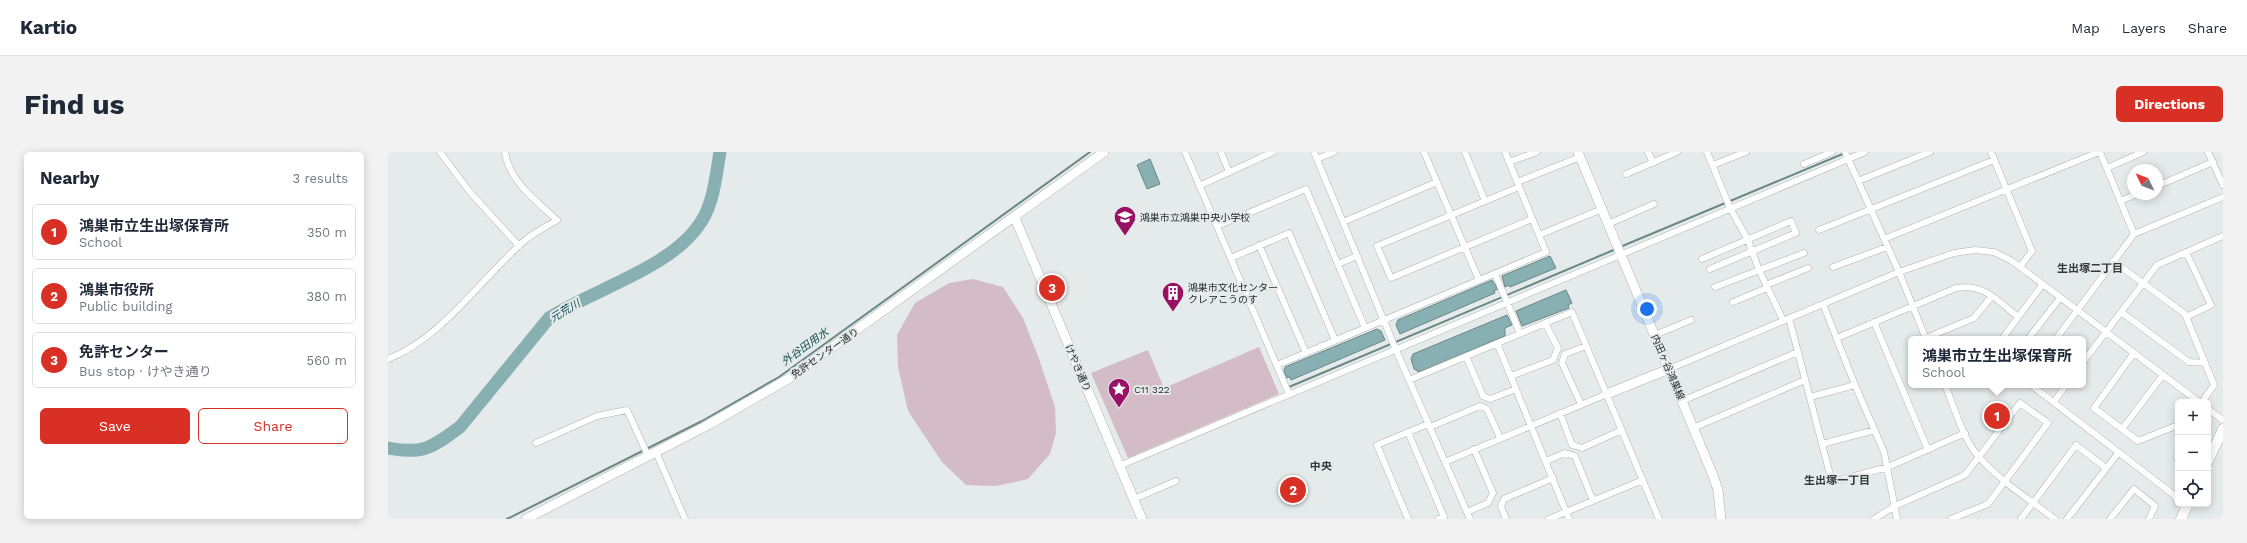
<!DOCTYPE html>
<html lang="en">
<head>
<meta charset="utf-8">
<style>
	:root { --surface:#fff; --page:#f2f2f3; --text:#1f2937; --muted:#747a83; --line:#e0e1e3; --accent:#d93025 }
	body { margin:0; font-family:"Work Sans","Noto Sans JP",sans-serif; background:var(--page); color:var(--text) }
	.controls { position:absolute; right:12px; bottom:12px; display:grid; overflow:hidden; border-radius:6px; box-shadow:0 2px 10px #0003 }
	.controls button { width:36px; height:36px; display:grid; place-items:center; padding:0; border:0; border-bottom:1px solid var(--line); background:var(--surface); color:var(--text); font:20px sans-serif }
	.compass { position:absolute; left:1739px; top:12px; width:36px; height:36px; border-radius:50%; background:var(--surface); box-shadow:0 2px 10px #0003; rotate:313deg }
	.you { position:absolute; left:1259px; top:157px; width:14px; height:14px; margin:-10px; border:3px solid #fff; border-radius:50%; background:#1a73e8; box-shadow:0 0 0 6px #1a73e833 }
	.badge { display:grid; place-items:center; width:26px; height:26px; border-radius:50%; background:var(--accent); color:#fff; font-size:13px; font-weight:700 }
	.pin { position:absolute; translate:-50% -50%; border:2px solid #fff; box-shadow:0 1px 4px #0006 }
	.popup { position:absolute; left:1520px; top:184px; width:178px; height:52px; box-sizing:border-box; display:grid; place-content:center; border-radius:6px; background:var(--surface); filter:drop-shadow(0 1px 3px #0005); font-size:13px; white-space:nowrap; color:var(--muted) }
	.popup b { font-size:15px; color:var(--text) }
	.popup::after { content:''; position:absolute; left:50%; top:100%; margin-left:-8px; border:8px solid transparent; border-top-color:var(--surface) }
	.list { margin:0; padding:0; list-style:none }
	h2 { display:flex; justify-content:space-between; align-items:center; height:52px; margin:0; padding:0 16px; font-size:17px }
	h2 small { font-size:13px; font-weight:400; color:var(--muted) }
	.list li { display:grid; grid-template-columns:26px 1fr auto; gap:12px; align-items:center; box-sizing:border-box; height:56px; margin:0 8px 8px; padding:0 8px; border:1px solid var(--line); border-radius:6px }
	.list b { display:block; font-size:15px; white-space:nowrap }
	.list p { margin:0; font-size:13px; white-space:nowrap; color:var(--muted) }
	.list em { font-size:13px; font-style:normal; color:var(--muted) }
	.actions { display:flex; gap:8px; padding:12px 16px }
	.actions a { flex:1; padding:9px 0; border:1px solid var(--accent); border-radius:6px; text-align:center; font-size:14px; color:var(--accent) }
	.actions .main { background:var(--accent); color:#fff }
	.icon { flex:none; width:22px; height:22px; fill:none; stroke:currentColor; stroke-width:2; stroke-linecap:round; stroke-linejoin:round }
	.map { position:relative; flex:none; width:1835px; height:367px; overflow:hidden; border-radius:6px }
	header { display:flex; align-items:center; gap:24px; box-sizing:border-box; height:56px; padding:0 20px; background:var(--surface); border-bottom:1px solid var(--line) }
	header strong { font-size:19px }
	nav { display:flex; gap:22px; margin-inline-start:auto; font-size:14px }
	.intro { display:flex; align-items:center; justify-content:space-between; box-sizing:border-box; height:96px; padding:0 24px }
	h1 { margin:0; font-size:28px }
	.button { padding:10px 18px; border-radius:6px; background:var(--accent); color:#fff; font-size:14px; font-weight:700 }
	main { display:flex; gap:24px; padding:0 24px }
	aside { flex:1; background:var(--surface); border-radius:6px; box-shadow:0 2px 10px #0003 }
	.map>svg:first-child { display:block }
	.green { fill:#d3bcc6 }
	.water { fill:#88afb1; stroke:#6b8788 }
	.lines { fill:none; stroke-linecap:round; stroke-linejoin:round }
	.stream { stroke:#6b8788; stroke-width:2 }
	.river { stroke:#88afb1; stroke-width:13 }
	.street-casing { stroke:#aeb4b4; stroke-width:7 }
	.secondary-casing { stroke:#aeb4b4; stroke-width:10 }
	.primary-casing { stroke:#aeb4b4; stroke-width:11 }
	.street { stroke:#fff; stroke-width:6 }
	.secondary { stroke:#fff; stroke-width:9 }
	.primary { stroke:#fff; stroke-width:10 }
	.labels { text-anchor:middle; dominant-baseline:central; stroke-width:4; stroke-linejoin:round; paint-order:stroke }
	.poi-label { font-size:10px; fill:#282a2a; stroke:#e5eaeb; text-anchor:start }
	.street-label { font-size:10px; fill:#282a2a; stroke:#e5eaeb }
	.neighbourhood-label { font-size:11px; font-weight:bold; fill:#353939; stroke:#e5eaeb }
	.water-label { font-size:11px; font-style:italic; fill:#175054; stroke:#e5eaeb }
</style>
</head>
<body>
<header>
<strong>Kartio</strong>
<nav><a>Map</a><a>Layers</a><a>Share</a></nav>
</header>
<div class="intro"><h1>Find us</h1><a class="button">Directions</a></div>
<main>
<aside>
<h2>Nearby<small>3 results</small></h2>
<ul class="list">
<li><span class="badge">1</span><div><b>鴻巣市立生出塚保育所</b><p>School</p></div><em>350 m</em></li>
<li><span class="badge">2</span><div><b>鴻巣市役所</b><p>Public building</p></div><em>380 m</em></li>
<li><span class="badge">3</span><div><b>免許センター</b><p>Bus stop · けやき通り</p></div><em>560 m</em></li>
</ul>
<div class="actions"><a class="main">Save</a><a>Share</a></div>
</aside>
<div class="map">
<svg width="1835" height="367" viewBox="0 0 1835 367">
	<rect width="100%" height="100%" fill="#e5eaeb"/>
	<path class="green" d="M585 127 615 135 635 166 650 204 667 255 668 281 662 302 640 327 608 334 578 333 554 310 520 259 510 215 509 183 527 151 561 131Z
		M871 195 891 242 740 306 703 221 760 198 776 236Z"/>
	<path class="water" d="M762 7 772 32 759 37 749 13Z
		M1162 104 1168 116 1122 135 1121 133 1117 135 1114 124Z
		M1104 128 1110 137 1106 139 1107 141 1012 182 1008 173 1010 168Z
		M1178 138 1184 151 1180 153 1181 156 1134 174 1128 159Z
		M1119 163 1124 173 1117 176V184L1031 220 1026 217 1023 207 1025 202Z
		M989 177 993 179 997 188 903 228 902 225 899 226 896 219 897 215Z"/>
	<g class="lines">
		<path class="stream" d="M1232 95 1457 1
			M901 235 1228 97
			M119 367 314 269 391 225 702 0"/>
		<path class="river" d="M0 296C35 303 45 295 72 275L161 166C206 137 284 116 313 70 326 50 328 23 332 0"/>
		<g class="street-casing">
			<path id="street" d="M52 0 81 39 131 94
				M797 0 901 242
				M833 0 841 20
				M926 0 1008 198 1082 367
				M1036 0 1091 128
				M1077 0 1097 49
				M1260 0 1265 11
				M1319 0 1342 56 1360 88 1371 118 1395 168
				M1457 0 1511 120 1538 187
				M1603 0 1644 99 1632 115
				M1712 0 1746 82
				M1820 0 1835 33
				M929 7 946 0
				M1121 10 1149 0
				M1416 12 1444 0
				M1325 13 1358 0
				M1719 16 1755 0
				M1238 22 1289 0
				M1470 29 1542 0
				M1129 30 1192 5
				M811 34 885 0
				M1769 34 1825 10
				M1131 35 989 94 1003 126 1144 67
				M1732 49 1749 42
				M955 70 1049 30
				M1220 72 1266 52
				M829 74 918 37 977 176
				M1431 78 1606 8
				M1151 83 1214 57
				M1496 87 1711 0
				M871 93 918 201
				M843 106 901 81 947 188
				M1314 107 1403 69 1408 81 1322 117
				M1725 109 1797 162 1826 233 1814 250
				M950 112 969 104
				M1445 115 1499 95
				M1107 122 1132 181
				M1378 133 1420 116
				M1327 135 1416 101
				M1345 150 1379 136
				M1435 152 1467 233 1496 300 1509 367
				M1733 160 1801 210 1817 211
				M1798 165 1823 153 1798 100
				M1401 166 1444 330 1500 315 1577 281
				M1486 170 1540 298
				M1267 183 1303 168
				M1449 186 1568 136C1596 131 1610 149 1630 165
				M1538 186 1586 166 1604 144
				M1614 187 1654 133
				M1640 187 1672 146
				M1668 187 1746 82 1835 45
				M1109 191 1181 367
				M1746 201 1706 256 1734 277 1775 223
				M1078 204 1095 244 1102 247 1128 237
				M0 207C54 186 93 127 135 90 145 81 158 75 169 68 148 49 121 29 117 0
				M1695 210 1769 113 1835 84
				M889 213 1158 100 1117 0
				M1281 217 1511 120 1566 101 1587 98 1606 100 1624 109 1811 250
				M1123 224 1165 208 1170 196 1157 171
				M1021 228 1184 160 1271 367
				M1557 233C1567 256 1574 286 1591 305 1612 329 1642 348 1667 367
				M1643 233 1786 343 1790 351
				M1422 245 1467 233
				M1294 249 1410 200
				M1666 250 1678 233
				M1193 252 1174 211 1177 202 1198 194
				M1820 257 1835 268
				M1172 261 1184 293 1194 296 1234 278
				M1042 275 1092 254 1099 257 1112 286
				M1305 276 1417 228
				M1734 277 1750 289 1790 273
				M1020 280 1056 365 1050 367
				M148 291 209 264 239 258 260 304
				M1434 292 1487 278
				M268 300 297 367
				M1789 305H1790
				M1158 309 1177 301 1187 304 1205 349
				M1057 310 1219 242
				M731 314 1477 0
				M746 347 788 329
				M1079 360 1100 351 1105 341 1086 297
				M1020 367 989 293 1040 272
				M1118 367 1113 354 1116 347 1165 326
				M1161 367 1255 328
				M1486 367 1507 354 1577 323 1632 251 1660 271 1600 352 1563 367
				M1633 367 1688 293 1718 316
				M1679 367 1731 300
				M1722 367 1746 337 1767 354 1761 367"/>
		</g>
		<g class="secondary-casing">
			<path id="secondary" d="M1190 0 1324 321 1330 338 1333 367
				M627 66 754 367
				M1219 242 1281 217
				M138 367 320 273 400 227 716 0"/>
		</g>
		<g class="primary-casing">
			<path id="primary" d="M1820 309 1835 277
				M1793 367 1800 352"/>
		</g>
		<use href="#street" class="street"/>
		<use href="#secondary" class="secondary"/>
		<use href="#primary" class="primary"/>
	</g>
	<defs>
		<g id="school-pin" transform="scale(1.15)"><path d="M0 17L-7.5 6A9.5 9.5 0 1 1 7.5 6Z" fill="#981165" stroke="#e5eaeb"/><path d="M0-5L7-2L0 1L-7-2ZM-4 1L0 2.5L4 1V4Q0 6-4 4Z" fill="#fff"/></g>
		<g id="building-pin" transform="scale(1.15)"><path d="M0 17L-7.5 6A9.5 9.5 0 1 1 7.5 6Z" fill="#981165" stroke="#e5eaeb"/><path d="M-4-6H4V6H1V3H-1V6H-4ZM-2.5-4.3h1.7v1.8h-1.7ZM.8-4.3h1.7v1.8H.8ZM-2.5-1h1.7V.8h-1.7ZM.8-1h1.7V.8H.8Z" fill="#fff"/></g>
		<g id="sight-pin" transform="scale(1.15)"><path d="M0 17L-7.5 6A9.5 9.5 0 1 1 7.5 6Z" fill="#981165" stroke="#e5eaeb"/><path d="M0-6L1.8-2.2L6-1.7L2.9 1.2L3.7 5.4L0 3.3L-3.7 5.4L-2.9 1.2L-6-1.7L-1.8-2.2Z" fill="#fff"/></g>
	</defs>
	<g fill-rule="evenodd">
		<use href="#school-pin" x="737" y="65"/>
		<use href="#building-pin" x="785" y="141"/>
		<use href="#sight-pin" x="731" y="237"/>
	</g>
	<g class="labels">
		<g class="poi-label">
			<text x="752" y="65">鴻巣市立鴻巣中央小学校</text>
			<text x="800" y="135">鴻巣市文化センター<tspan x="800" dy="12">クレアこうのす</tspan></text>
			<text x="746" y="237">C11 322</text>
		</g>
		<g class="street-label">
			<text transform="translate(437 201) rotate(-35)">免許センター通り</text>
			<text transform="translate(1280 215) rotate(67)">内田ヶ谷鴻巣線</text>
			<text transform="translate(690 216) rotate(67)">けやき通り</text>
		</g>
		<g class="neighbourhood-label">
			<text x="1702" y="116">生出塚二丁目</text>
			<text x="933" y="314">中央</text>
			<text x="1449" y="328">生出塚一丁目</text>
		</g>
		<g class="water-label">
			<text transform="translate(177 159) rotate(-31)">元荒川</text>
			<text transform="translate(417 195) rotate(-36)">外谷田用水</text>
		</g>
	</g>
</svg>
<div class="controls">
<button>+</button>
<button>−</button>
<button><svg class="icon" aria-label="locate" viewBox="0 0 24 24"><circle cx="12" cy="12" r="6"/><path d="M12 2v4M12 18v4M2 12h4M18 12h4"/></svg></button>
</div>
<svg class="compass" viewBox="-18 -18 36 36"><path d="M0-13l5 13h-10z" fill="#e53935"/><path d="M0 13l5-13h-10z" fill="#747a83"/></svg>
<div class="you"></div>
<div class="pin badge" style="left:1609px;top:264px">1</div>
<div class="popup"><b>鴻巣市立生出塚保育所</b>School</div>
<div class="pin badge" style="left:905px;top:338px">2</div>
<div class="pin badge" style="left:664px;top:136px">3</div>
</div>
</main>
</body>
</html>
